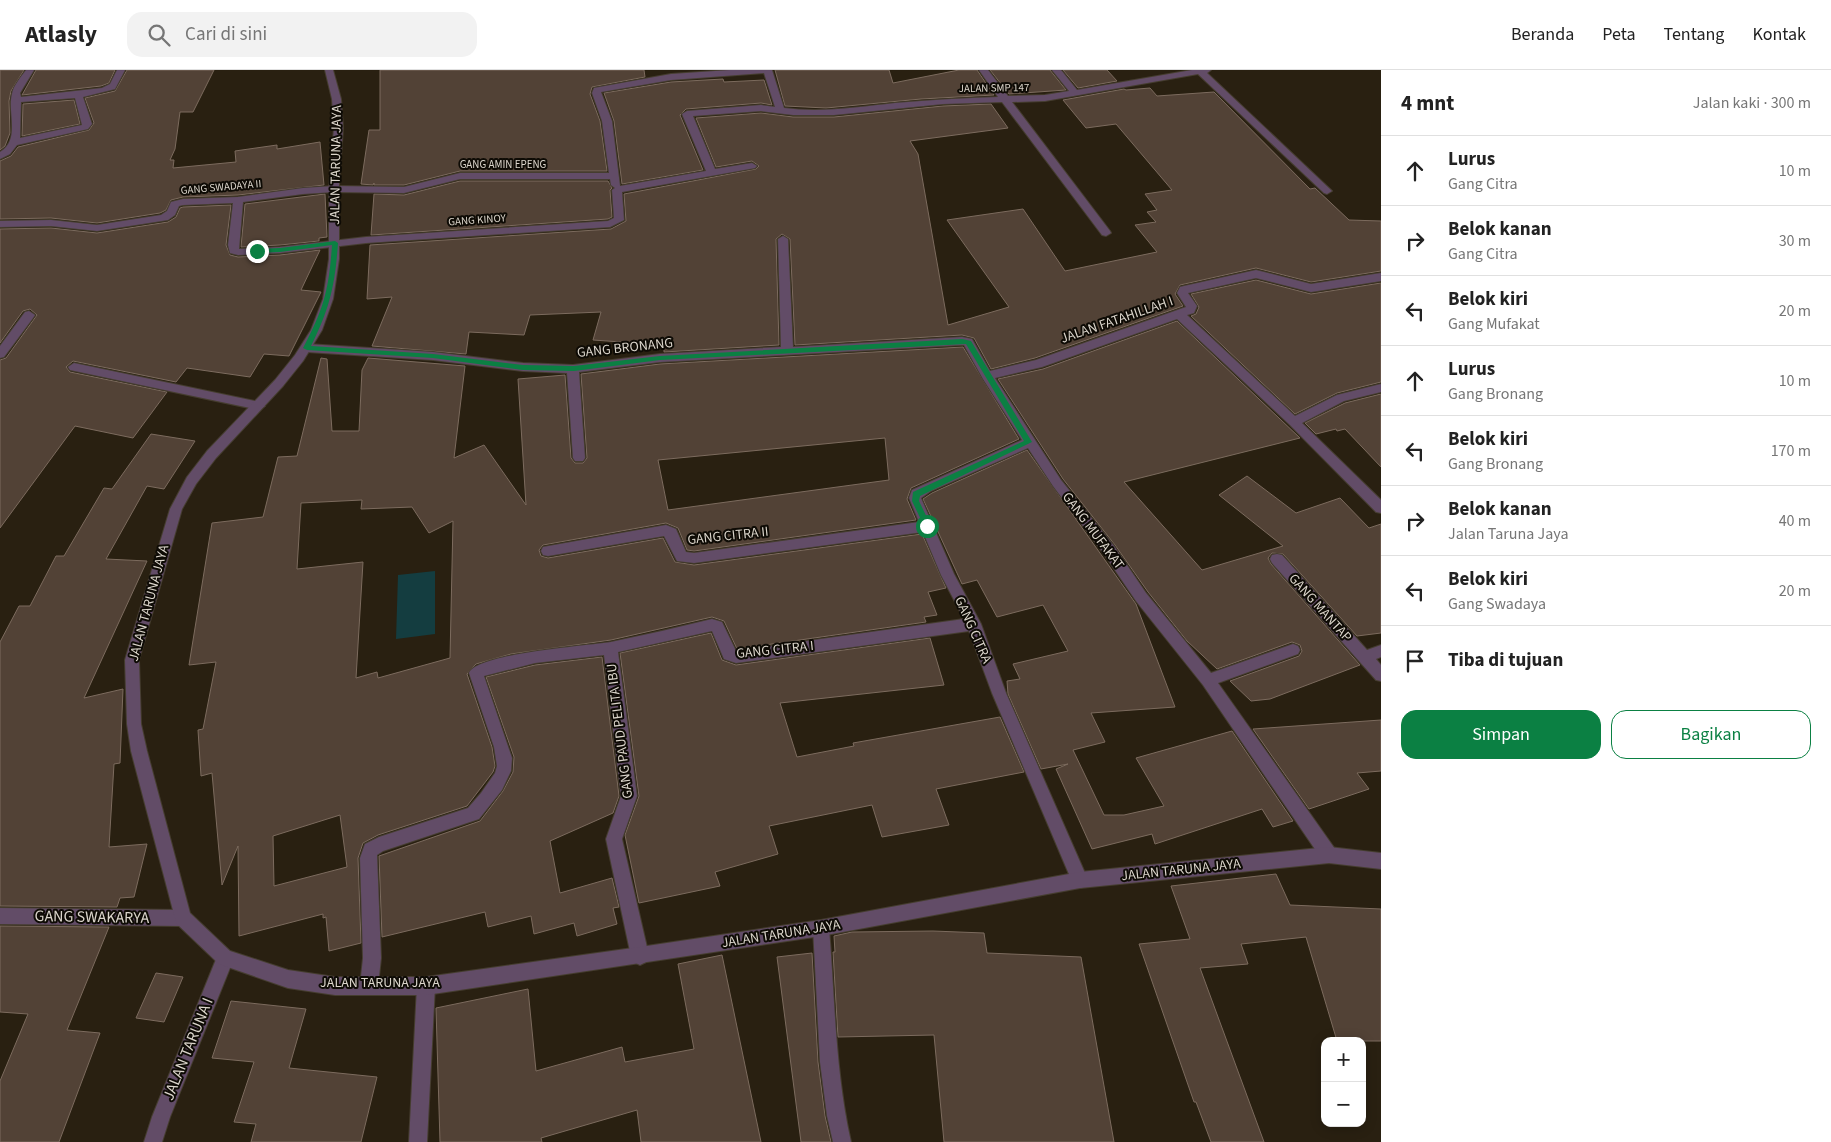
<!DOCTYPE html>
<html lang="id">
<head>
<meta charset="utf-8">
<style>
	:root { --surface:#fff; --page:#f2f2f2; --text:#222; --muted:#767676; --line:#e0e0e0; --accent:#0b8043 }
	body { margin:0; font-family:"Source Sans 3",sans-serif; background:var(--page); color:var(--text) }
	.controls { position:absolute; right:15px; bottom:15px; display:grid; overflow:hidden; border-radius:10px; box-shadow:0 2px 12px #0003 }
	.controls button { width:45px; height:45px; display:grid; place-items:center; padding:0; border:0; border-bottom:1px solid var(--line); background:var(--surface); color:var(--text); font:25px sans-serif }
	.stop { position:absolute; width:15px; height:15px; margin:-11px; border:4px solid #0b8043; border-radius:50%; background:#fff }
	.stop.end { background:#0b8043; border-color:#fff; box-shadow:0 1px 5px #0008 }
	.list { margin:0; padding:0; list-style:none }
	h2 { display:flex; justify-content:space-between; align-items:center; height:65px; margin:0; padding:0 20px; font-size:21px }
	h2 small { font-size:16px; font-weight:400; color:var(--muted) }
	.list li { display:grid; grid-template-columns:32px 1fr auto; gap:15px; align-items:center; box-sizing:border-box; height:70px; padding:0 20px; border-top:1px solid var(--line) }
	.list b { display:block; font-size:19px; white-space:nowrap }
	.list p { margin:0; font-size:16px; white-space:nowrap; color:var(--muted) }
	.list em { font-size:16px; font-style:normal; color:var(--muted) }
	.actions { display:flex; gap:10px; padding:15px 20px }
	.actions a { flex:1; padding:11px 0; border:1px solid var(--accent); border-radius:15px; text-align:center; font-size:18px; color:var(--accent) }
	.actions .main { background:var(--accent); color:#fff }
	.icon { flex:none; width:28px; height:28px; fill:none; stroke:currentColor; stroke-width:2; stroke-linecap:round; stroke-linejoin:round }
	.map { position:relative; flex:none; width:1381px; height:1072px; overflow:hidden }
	header { display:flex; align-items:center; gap:30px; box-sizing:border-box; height:70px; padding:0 25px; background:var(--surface); border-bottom:1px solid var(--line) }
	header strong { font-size:24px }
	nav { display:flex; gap:28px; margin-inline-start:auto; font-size:18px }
	.search { width:350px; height:45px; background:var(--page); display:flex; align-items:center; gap:12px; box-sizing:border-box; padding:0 18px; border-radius:15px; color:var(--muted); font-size:19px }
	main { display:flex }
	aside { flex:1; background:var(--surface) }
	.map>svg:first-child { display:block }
	.water { fill:#143d40 }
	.building { fill:#524236; stroke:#7c6b5e; fill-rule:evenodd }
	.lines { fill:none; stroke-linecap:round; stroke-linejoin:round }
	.minor-casing { stroke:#453d2f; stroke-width:2 }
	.tertiary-casing { stroke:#453d2f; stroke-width:2 }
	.minor { fill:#624c67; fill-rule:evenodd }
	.tertiary { fill:#624c67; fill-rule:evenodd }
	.route { fill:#0b8043 }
	.labels { text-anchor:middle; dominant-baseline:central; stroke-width:4; stroke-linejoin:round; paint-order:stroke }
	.far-street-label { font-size:11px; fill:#dbd5cb; stroke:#0e0b05 }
	.street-label { font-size:14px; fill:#dbd5cb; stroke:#0e0b05 }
	.near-street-label { font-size:16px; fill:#dbd5cb; stroke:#0e0b05 }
</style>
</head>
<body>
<header>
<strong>Atlasly</strong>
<div class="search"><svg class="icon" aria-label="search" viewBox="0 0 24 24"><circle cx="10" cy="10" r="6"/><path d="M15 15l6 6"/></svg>Cari di sini</div>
<nav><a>Beranda</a><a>Peta</a><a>Tentang</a><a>Kontak</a></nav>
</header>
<main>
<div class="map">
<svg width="1381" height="1072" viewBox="0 0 1381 1072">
	<rect width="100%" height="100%" fill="#292011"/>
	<path class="water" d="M435 501V564L396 569 398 505Z"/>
	<path class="building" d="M0 0H24L11 21 9 31 10 63 5 76 0 80Z
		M36 0H115L109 13 101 16 22 25Z
		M127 0H214L193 42H180L175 79 170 90H174L173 98 236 92 235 81 277 75V79L320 72 324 115 238 125 183 127 171 130 166 140 160 143 97 153 51 148 0 149V91L11 86 18 77 89 60 94 53 85 28 115 21Z
		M380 0H644L645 7 592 17 590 24 600 51 607 101H460L404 115H374V113L373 115 361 114 369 60H380Z
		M775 0H889L893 13 959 0H977L994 25 921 29 826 38 785 36Z
		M990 0H1050L1066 20 1009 24Z
		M1063 0H1107L1117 11 1078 18Z
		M723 9 724 12 764 10 772 35 761 33 686 39 680 45 703 100 622 114 614 51 604 23 671 12Z
		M1150 18 1157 26 1214 22 1310 119 1315 118 1349 150 1381 151V201L1311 212 1256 198 1180 215 1175 224 1183 236 1035 288 991 299 974 268 962 265 795 275 790 169 782 164 776 169 779 275 664 282V275L593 270 601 242 530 245 524 265 469 262 466 284 372 276 392 227 367 229 370 175 611 159 626 151 624 124 756 99 759 96 752 91 716 97 696 48 761 43 793 47H834L943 36 991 34 1008 58 910 71 918 84 948 255 1009 237 947 150 1023 139 1065 201 1157 182 1135 155 1156 152 1147 142 1157 140 1145 124 1172 120 1116 54 1086 58 1063 30 1124 19 1126 20Z
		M74 30 80 54 22 66 23 34Z
		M460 111H608L612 118 610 120 612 147 608 149 371 165 374 124 404 125Z
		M325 124 327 167 319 168V171L280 175 241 177 245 134Z
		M231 135 226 175 230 185 238 187 280 185 320 180 301 220 321 222 289 286 264 284 250 307 187 298 176 312 73 291 66 297 70 302 167 322 133 368 75 356 0 458V290L6 288 37 245 30 239 23 241 0 273V159L51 158 97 163 168 152 176 147 180 138 183 137Z
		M1256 210 1311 224 1381 213V312L1337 323 1295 344 1191 246 1196 244 1199 237 1191 224Z
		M1177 251 1300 368 1124 412 1202 500 1283 476 1219 425 1247 406 1296 443 1340 428 1369 458 1381 454V563L1357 566 1283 484 1272 483 1268 488 1271 494 1360 595 1270 629 1251 631 1230 611 1299 586 1302 581 1300 575 1292 572 1217 599 1187 571 1148 522 1115 475 1063 409 998 309 1043 299Z
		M963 277 1019 369 911 418 907 429 916 450 694 481 687 480 678 458 666 453 543 475 539 480 541 486 548 488 663 468 675 492 694 495 922 464 946 518 928 522 937 545 924 547 926 552 737 579 724 551 712 547 611 570 511 584 476 594 467 604 492 677 495 696 493 702 467 736 378 765 363 773 358 788 361 873 329 881 326 847 323 848V844L239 866 238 776 222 815 212 703 201 706 198 660 203 659 216 592 189 595 212 453 263 447 278 387 297 386 321 288 327 289 332 361H359L362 300 368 288 465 296 454 388 484 375 526 435 518 309 565 305 571 388 575 393H583L587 388 581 304 660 294ZM885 368 889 410 668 440 658 390ZM362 430 361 439 412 437 429 463 453 451 450 588 378 608 377 602 356 608 363 492 297 499 301 433ZM340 745 347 797 274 816 273 766Z
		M1381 324V397L1345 359 1337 361 1336 359 1316 364 1305 353 1345 333Z
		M151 364 195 371 164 419 147 416 106 489 147 491 84 628 123 619 120 693 114 694 109 777 147 774 134 827 120 828 117 837 0 836V572L19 536H30L56 486H64L104 418 112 419Z
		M1027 380 1136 534 1175 637 1091 643 1105 672 1073 680 1104 745H1124L1164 736 1136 688 1232 661 1293 751 1273 757 1262 739 1155 774 1152 764 1092 779 1056 699 1068 694 1041 699 1008 624 1007 611 1020 609 1013 594 1068 581 1043 535 997 547 977 510 962 514 923 429 932 423Z
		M711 563 722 590 736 595 930 568 944 615 780 633 797 687 854 676 853 673 1000 647 1024 702 936 719 949 755 882 767 872 735 769 756 778 784 715 802 720 816 639 833 625 765 639 726 620 583Z
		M602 587 619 726 613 743 550 771 560 823 612 808 619 837 613 838 617 854 577 866 574 853 534 864 531 846 488 857 485 842 382 867 379 786 480 751 503 721 513 702 514 687 486 607 535 595Z
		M1381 650V701L1357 703 1369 719 1309 739 1253 659Z
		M1276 804 1290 835 1381 839V971H1337L1306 867 1241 874 1248 894 1200 898 1264 1072H1211L1196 1032H1194L1139 874 1190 869 1171 816Z
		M0 856 109 857 67 960 100 963 59 1072H0V1011L28 944 0 942Z
		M933 861 984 863 987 883 1081 887 1114 1072H944L934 965 838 967 833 882H835L834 866 852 862Z
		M812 883 818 992 825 1046 831 1072H801L777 887Z
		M722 885 761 1072H641L637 1040 541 1068 542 1072H440L436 938 528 919 536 1001 622 977 625 992 694 979 678 894Z
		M156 903 183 907 164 952 136 948Z
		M231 931 306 939 289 998 377 1007 361 1072H251L256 1054 234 1052 254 992 212 988Z"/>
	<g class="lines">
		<g class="minor-casing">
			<path id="minor" d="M26 0H34L20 23 21 27 102 18 110 14 117 0H125L115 19 83 27 92 54 88 59 17 75 10 84 0 89V82C21 70 7 42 12 24 13 16 21 7 26 0ZM75 28 82 55 20 68 21 32Z
				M730 0H772L784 38C821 43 859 37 895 33 930 30 964 28 998 27L979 0H988L1008 26 1045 25 1069 21 1052 0H1061L1077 20 1192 0H1211L1207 3 1332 121 1327 124 1324 123 1198 4 1045 31 1012 32 1110 161 1111 163 1106 166 1102 165 1002 32 943 34 834 45H793L761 41 693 46 715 99 752 93 757 96 755 98 622 122 624 150 610 157 366 173 280 183 238 185 230 183 228 175 233 133 183 135 179 136 175 145 168 150 97 161 51 156 0 157V151L51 150 97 155 161 145 167 141 171 132 183 129 238 127 303 118 334 116 404 117 460 103H609L602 51 592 23 594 18 671 4ZM764 3 775 37 761 35 687 41 682 44 706 101 620 116 612 51 601 22 671 10ZM460 109H610L611 115 615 118 612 120 614 148 608 151 366 167 280 177 239 179 243 132 303 124 334 122 404 123Z
				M783 166 788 169 793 277 962 267 972 269 990 301 1036 290 1186 237 1177 223 1180 217 1184 216 1256 200 1311 214 1381 203V211L1311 222 1256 208 1188 223 1197 236 1194 243 1187 245 1295 346 1337 325 1381 314V322L1344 331 1302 353 1381 430V443L1376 442 1290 355 1177 249 1042 297 995 308 1061 410 1114 476 1146 523 1211 603 1293 574 1298 576 1300 580 1298 584 1218 613 1335 779 1337 785 1335 791 1329 793 1323 791 1203 615 1136 531 1104 484 1053 416 1028 378 931 421 921 428 954 504 981 554 1006 623 1088 810 1086 816 1080 818 1074 816 992 623 969 561 736 593 724 589 712 561 618 582 637 726 622 769 649 886 646 892 640 895 634 892 631 886 606 769 621 726 604 585 535 593 484 606 512 688 511 701 502 720 479 749 383 781 377 785 381 888 378 916 375 922 369 925 363 922 360 916 363 888 360 788 365 774 379 767 468 738 481 723 495 703 497 696 494 677 469 603C478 583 587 576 611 572 645 565 679 557 712 549L722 552 736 581 964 549 941 505 923 462 694 493 677 491 664 466 548 486 543 485 541 481 543 477 666 455 676 459 686 482 694 483 919 452 909 428 912 420 1022 370 983 309 964 275H962L660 292 579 302 585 388 583 391H575L573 388 567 303 523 301 433 290 307 282 301 278 307 274 433 282 523 293 573 295 660 284 781 277 778 169Z
				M29 241 35 245 33 248 4 287 0 288V276L25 242Z
				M74 293 259 332 265 336 259 340 70 300 68 297Z
				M1277 484 1282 485 1367 580 1381 575V587L1376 589 1381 595V611L1376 610 1359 591 1272 493 1270 489 1272 485Z
				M0 838 183 840 189 842 191 848 189 854 183 856 0 854Z
				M821 850 827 852 829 858C835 930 835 1001 851 1072H833L827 1046 820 992 813 858 815 852Z
				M225 879 231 882 234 888 170 1047 162 1072H144L152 1047 219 882Z
				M426 907 432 910 435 916 427 1072H409L417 916 420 910Z"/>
		</g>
		<g class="tertiary-casing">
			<path id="tertiary" d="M325 0H333L341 29 343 58 339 115V189L333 229 322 260 303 291 283 316 216 388 196 414 182 439 139 590 141 654 147 681 190 843 230 881 288 900 335 907H426L640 877 821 850 1080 802 1329 777 1381 783V799L1329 793 1080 818 821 866 426 925H335L288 918 219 894 177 854 175 848 131 681 127 654 125 590 170 439 187 407 207 381 275 310 295 285 311 260 323 229 329 189V115L334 58 332 29Z"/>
		</g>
		<use href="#minor" class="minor"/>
		<use href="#tertiary" class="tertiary"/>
	</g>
	<path class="route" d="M335 171 338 173C335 215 330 238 311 276L433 284 523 295 574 296 660 286 962 269 971 271 1032 372 920 426 919 431 931 456 927 459 925 458 912 431 913 422 1024 371 966 274 660 290 574 301 523 300 433 288 307 280 303 278C324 239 329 219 332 175L280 182 257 183 254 181 257 179 280 178Z"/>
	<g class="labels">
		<g class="far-street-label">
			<text transform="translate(994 18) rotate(-1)">JALAN SMP 147</text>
			<text x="503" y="94">GANG AMIN EPENG</text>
			<text transform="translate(221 117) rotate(-5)">GANG SWADAYA II</text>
			<text transform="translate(477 150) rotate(-4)">GANG KINOY</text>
		</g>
		<g class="street-label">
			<text transform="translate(336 95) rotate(-89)">JALAN TARUNA JAYA</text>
			<text transform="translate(1117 250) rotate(-19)">JALAN FATAHILLAH I</text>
			<text transform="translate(625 278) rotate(-6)">GANG BRONANG</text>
			<text transform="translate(1093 461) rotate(53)">GANG MUFAKAT</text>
			<text transform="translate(728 466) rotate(-6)">GANG CITRA II</text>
			<text transform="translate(149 533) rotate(-75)">JALAN TARUNA JAYA</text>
			<text transform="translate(1320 538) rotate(48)">GANG MANTAP</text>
			<text transform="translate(973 560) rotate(66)">GANG CITRA</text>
			<text transform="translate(775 580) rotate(-6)">GANG CITRA I</text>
			<text transform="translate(620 661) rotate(-97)">GANG PAUD PELITA IBU</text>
			<text transform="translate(1181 800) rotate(-6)">JALAN TARUNA JAYA</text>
			<text transform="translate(781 864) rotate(-9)">JALAN TARUNA JAYA</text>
			<text x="380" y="913">JALAN TARUNA JAYA</text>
		</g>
		<g class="near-street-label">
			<text transform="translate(92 847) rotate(1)">GANG SWAKARYA</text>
			<text transform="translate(188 979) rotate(-68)">JALAN TARUNA I</text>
		</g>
	</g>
</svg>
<div class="controls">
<button>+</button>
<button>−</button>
</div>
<div class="stop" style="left:927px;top:456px"></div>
<div class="stop end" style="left:257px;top:181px"></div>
</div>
<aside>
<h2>4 mnt<small>Jalan kaki · 300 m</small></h2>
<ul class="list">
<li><svg class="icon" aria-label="ahead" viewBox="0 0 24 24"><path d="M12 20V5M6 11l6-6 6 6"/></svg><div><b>Lurus</b><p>Gang Citra</p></div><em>10 m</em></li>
<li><svg class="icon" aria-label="right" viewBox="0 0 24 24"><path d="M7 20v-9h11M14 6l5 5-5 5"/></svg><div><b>Belok kanan</b><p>Gang Citra</p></div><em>30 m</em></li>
<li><svg class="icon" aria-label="left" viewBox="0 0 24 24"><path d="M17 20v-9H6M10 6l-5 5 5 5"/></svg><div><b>Belok kiri</b><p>Gang Mufakat</p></div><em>20 m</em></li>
<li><svg class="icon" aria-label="ahead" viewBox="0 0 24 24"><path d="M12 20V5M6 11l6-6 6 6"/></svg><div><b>Lurus</b><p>Gang Bronang</p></div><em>10 m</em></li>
<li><svg class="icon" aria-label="left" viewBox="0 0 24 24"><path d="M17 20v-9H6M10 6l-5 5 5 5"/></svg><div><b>Belok kiri</b><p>Gang Bronang</p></div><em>170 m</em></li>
<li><svg class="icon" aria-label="right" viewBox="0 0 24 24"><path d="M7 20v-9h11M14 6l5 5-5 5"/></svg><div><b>Belok kanan</b><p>Jalan Taruna Jaya</p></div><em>40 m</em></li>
<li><svg class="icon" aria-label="left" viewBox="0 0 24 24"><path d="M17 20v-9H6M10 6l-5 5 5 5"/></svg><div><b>Belok kiri</b><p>Gang Swadaya</p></div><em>20 m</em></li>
<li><svg class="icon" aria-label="arrive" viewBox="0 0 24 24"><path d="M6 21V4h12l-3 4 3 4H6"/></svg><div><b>Tiba di tujuan</b></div></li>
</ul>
<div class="actions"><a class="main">Simpan</a><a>Bagikan</a></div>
</aside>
</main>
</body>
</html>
